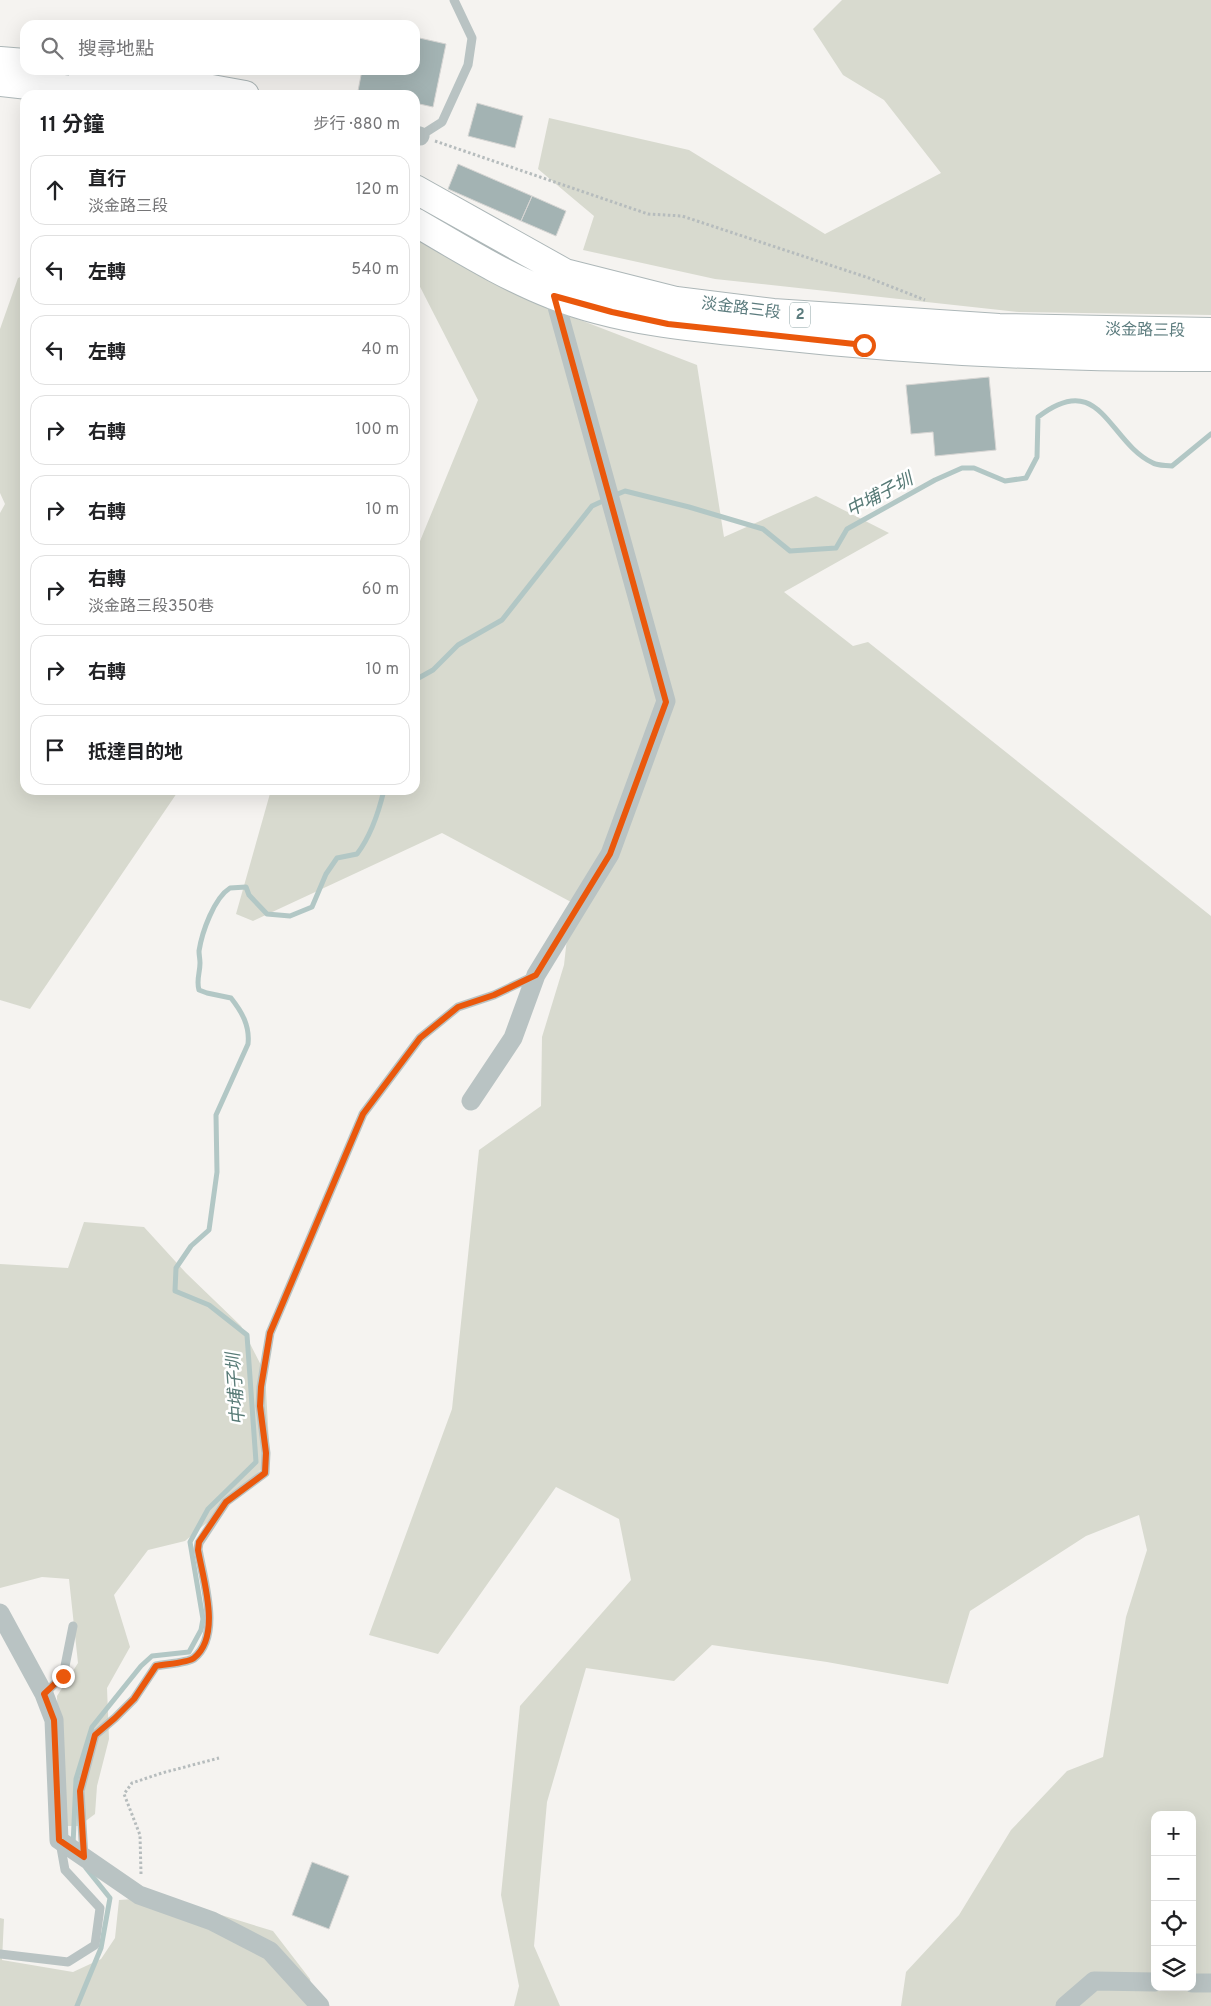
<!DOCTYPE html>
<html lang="zh-TW">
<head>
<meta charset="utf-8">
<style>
	:root { --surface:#fff; --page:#f6f6f6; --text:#202124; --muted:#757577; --line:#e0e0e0 }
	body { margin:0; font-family:Overpass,"Noto Sans TC",sans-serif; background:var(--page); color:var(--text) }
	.controls { position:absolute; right:15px; bottom:15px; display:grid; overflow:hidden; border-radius:10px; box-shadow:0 5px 20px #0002 }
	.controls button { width:45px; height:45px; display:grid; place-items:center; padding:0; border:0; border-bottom:1px solid var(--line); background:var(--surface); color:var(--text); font:25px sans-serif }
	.stop { position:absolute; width:15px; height:15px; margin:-11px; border:4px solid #ea580c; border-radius:50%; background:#fff }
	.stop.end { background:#ea580c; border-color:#fff; box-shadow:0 1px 5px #0008 }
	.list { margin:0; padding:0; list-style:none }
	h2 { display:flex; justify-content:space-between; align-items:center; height:65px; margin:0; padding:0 20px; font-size:21px }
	h2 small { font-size:16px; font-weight:400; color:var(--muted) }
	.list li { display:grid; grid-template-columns:32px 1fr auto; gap:15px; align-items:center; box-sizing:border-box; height:70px; margin:0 10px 10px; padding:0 10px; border:1px solid var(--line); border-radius:15px }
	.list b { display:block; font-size:19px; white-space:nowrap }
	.list p { margin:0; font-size:16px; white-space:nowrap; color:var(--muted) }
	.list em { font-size:16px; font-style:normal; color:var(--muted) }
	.icon { flex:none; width:28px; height:28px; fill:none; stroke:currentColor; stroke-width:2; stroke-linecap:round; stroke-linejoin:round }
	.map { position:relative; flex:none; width:1211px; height:2006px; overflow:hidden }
	.search { position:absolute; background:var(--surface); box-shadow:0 5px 20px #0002; left:20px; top:20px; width:400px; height:55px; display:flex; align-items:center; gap:12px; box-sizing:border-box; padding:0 18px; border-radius:15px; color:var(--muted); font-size:19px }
	.panel { position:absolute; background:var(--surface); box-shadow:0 5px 20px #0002; left:20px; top:90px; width:400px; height:705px; border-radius:15px }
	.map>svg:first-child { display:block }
	.green { fill:#d8dacf; fill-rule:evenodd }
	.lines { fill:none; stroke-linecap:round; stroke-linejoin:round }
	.stream { stroke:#b2c7c5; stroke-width:5 }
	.building { fill:#a3b3b3; stroke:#d6d5d3 }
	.primary-casing { stroke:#adb7b8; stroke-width:30 }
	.path { stroke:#b6bcbd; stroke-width:3; stroke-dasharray:2.5 2.5; stroke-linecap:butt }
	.service { stroke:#b9c3c3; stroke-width:9 }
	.minor { stroke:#b9c3c3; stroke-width:19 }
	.primary { stroke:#fff; stroke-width:28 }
	.route { stroke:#ea580c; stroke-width:6 }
	.labels { text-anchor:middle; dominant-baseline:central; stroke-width:5; stroke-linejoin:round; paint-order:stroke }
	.shield { fill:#fff; stroke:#8da3a5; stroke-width:1 }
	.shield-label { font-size:15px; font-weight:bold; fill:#5c7c7e }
	.street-label { font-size:16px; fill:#5c7c7e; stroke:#fff }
	.water-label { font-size:18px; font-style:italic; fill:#587b77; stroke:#fff }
</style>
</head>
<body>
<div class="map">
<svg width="1211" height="2006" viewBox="0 0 1211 2006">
	<rect width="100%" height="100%" fill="#f5f3f0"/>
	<path class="green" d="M842 0H1211V315L1019 312 715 279 583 250 594 216 538 169 549 118 689 150 825 234 941 173 884 100 843 75 813 29Z
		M415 237 544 306 697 365 724 537 816 496 889 533 784 592 853 646 868 642 1211 916V2006H901L906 1972 959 1915 1011 1830 1067 1771 1103 1757 1126 1617 1147 1550 1139 1515 1086 1536 970 1611 948 1684 827 1662 712 1645 674 1681 586 1668 547 1802 534 1946 560 2006H514L519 1986 501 1895 520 1706 631 1580 619 1519 556 1487 438 1654 369 1635 452 1409 479 1150 541 1106 542 1037 564 965 571 902 442 833 253 921 236 914 271 790H415V559L418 546 478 400 415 277ZM1155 1815H1192V1987H1155Z
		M25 275V790H179L30 1009 0 1000V513L5 504 0 493V329L18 278Z
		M84 1222 144 1227 186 1273 241 1326 265 1373 270 1460 222 1510 185 1541 148 1550 114 1595 130 1647 107 1688 109 1739 97 1786 95 1814 79 1826H61L57 1696 78 1663 69 1579 42 1577 0 1588V1264L68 1268Z
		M163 1897 273 1931 310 1979 315 2006H0V1918L4 1919 2 1960 73 1972 101 1959 115 1938 119 1900Z"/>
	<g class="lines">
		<path class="stream" d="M613 496 625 491 689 507 763 529 790 551 836 548 847 529 935 480 962 468H974L1005 481 1026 478 1037 457 1038 417C1101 368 1108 442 1153 463 1158 466 1166 465 1172 466L1211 434
			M415 680 433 670 458 645 502 620 592 506 605 500
			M73 1845 76 1779 92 1727 141 1666 152 1656 189 1652 201 1630 203 1619 190 1542 208 1509 256 1462 247 1335 209 1305 175 1291 176 1268 191 1246 209 1230 217 1172 216 1115 248 1044C250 1026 242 1012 231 998L207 993 199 990C196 980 200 973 200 963 200 959 199 955 199 951 202 932 214 898 230 888L246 887 249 895 267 914 290 916 312 907 326 874 337 858 357 854C370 837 379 811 384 790
			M77 2006 101 1948 110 1898 86 1868"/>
	</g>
	<path class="building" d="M415 37 446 44 433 107 415 103V95H377L358 91 362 70H415Z
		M477 103 523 116 515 148 468 136Z
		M458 164 532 196 521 221 448 189Z
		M532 196 566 211 556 236 521 221Z
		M989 377 996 450 935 456 933 432 911 434 906 385Z
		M312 1862 349 1876 329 1929 292 1915Z"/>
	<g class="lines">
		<g class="primary-casing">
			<path id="primary" d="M0 61 25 63
				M82 70 156 79 245 95
				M0 82 117 95
				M415 189 565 273 676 301 773 313 999 328 1211 332
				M415 222C460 248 504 276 553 295 621 322 699 328 771 335 917 351 1064 358 1211 357"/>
		</g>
		<path class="path" d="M435 141 648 214 682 216 869 278 925 300
			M141 1874 140 1835 124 1794 132 1783 162 1773 219 1758"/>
		<path class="service" d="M420 136 442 122 468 65 472 38 454 0
			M44 1694 63 1676 73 1626
			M84 1857 80 1791 95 1735 115 1718 134 1699 156 1666C165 1664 188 1663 194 1658 222 1636 203 1579 198 1549L199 1543 226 1502 265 1473 266 1453 260 1406 261 1387 270 1333 363 1114 420 1038 458 1007 494 995 534 976
			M0 1954 68 1962 95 1945 100 1908 65 1870 60 1842"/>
		<path class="minor" d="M415 135 420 136
			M471 1101 513 1038 536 975 610 854 666 701 554 296 558 287
			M0 1613 44 1694 54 1720 59 1840 139 1895 212 1921 270 1951 320 2006
			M1192 1983H1211
			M1065 2006 1094 1981 1155 1982"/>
		<use href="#primary" class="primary"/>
	</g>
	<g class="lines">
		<path class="route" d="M63 1676 44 1694 54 1720 59 1840 84 1857 80 1791 95 1735 115 1718 134 1699 156 1666C165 1664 188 1663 194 1658 222 1636 203 1579 198 1550L199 1542 226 1502 265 1473 266 1453 260 1406 261 1387 270 1333 363 1114 420 1038 458 1007 494 995 536 975 610 854 666 702 554 296 612 312 668 324 864 345"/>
	</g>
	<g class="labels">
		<rect class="shield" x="790" y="302.5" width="20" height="25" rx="4"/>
		<g class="shield-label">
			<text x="800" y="315">2</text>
		</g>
		<g class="street-label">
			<text transform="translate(741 309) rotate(7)">淡金路三段</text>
			<text transform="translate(1145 331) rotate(1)">淡金路三段</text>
		</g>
		<g class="water-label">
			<text transform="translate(880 496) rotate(-28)">中埔子圳</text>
			<text transform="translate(237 1389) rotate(-94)">中埔子圳</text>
		</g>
	</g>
</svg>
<div class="controls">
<button>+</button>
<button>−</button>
<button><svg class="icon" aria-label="locate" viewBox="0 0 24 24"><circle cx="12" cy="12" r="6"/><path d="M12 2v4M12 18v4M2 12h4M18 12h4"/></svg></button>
<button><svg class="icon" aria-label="layers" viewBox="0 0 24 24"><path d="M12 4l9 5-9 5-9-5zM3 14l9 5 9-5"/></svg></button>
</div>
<div class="stop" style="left:864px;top:345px"></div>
<div class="stop end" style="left:63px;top:1676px"></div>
<div class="search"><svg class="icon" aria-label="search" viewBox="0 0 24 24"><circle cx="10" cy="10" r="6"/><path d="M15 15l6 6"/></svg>搜尋地點</div>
<section class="panel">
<h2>11 分鐘<small>步行 · 880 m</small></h2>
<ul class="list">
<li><svg class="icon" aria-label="ahead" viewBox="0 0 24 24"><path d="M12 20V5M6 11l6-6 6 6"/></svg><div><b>直行</b><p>淡金路三段</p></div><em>120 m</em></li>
<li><svg class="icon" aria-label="left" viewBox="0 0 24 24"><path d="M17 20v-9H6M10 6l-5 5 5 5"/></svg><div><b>左轉</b></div><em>540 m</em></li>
<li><svg class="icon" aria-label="left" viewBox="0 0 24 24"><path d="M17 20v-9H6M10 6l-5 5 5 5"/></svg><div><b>左轉</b></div><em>40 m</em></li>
<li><svg class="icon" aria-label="right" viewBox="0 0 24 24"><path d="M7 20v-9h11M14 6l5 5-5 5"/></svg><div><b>右轉</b></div><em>100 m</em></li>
<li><svg class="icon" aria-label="right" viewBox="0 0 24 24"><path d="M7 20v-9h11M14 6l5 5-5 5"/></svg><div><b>右轉</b></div><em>10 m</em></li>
<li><svg class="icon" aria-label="right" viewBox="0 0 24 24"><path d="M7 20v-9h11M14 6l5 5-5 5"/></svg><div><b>右轉</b><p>淡金路三段350巷</p></div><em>60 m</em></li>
<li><svg class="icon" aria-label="right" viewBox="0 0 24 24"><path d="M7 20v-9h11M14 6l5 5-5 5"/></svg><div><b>右轉</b></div><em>10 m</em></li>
<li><svg class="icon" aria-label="arrive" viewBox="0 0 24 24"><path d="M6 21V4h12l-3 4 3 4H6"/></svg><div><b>抵達目的地</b></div></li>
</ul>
</section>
</div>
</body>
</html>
